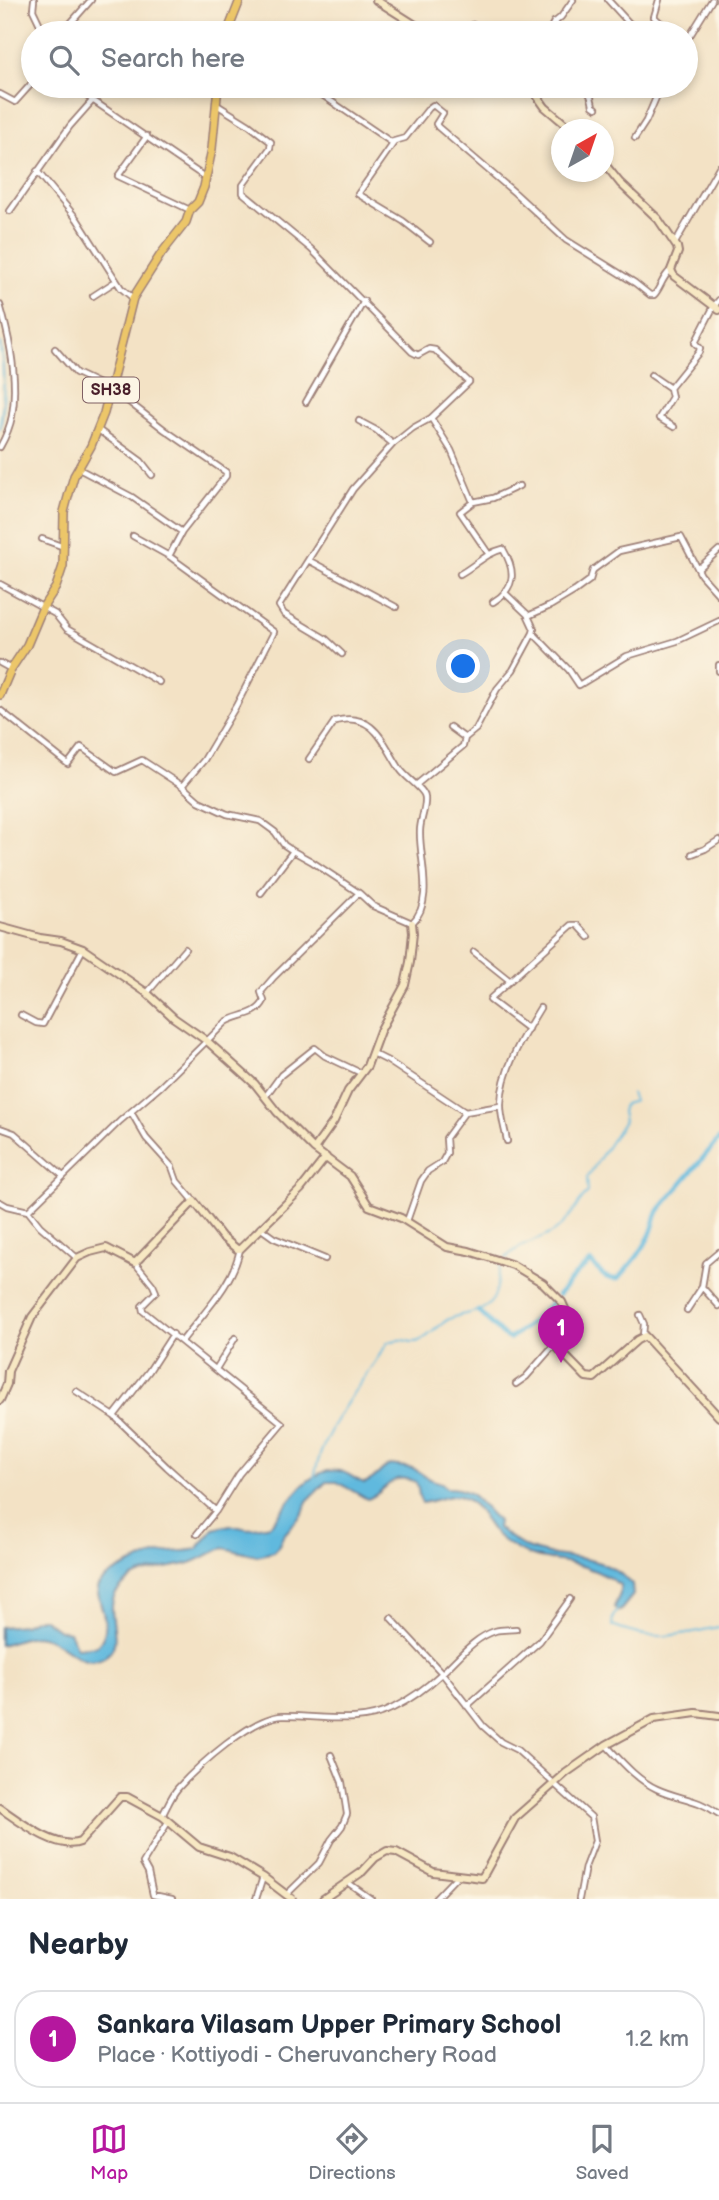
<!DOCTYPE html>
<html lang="en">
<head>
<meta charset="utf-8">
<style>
	:root { --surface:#fff; --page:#f2f2f3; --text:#1f2937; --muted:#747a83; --line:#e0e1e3; --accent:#b5179e }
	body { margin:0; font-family:"Balsamiq Sans",sans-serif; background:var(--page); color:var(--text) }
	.compass { position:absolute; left:551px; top:119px; width:63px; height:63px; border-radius:50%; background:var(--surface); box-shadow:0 4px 10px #0003; rotate:40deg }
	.you { position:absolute; left:464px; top:667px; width:24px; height:24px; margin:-18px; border:5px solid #fff; border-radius:50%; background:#1a73e8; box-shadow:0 0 0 10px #1a73e833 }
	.badge { display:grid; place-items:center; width:46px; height:46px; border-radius:50%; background:var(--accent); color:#fff; font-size:23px; font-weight:700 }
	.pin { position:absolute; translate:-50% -58px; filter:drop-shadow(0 2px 4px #0008) }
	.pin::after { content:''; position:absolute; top:37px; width:24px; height:21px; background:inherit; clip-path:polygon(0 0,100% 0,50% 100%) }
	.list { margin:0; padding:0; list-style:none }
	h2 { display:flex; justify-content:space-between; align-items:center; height:91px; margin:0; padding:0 28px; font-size:30px }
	h2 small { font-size:23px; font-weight:400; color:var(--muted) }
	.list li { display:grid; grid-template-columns:46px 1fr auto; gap:21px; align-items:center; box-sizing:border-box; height:98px; margin:0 14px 14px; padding:0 14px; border:2px solid var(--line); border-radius:28px }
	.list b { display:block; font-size:26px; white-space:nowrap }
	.list p { margin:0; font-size:23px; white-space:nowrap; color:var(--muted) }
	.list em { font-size:23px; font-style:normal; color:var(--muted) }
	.icon { flex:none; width:38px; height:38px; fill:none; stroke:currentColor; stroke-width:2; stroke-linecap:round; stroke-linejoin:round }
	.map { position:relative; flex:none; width:719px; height:1899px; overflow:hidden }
	.search { position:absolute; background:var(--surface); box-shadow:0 4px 10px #0003; left:21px; right:21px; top:21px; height:77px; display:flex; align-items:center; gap:18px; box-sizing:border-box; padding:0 24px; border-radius:38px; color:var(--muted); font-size:26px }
	.sheet { height:203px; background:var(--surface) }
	nav { display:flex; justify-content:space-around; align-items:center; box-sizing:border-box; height:98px; border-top:2px solid var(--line); background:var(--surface); font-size:19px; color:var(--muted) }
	nav a { display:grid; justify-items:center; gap:4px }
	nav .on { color:var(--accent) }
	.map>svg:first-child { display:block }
	.water { fill:#61b9de; stroke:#566c84; stroke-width:2 }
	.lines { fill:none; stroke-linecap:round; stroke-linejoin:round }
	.stream { stroke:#61b9de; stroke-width:2 }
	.canal { stroke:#61b9de; stroke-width:4.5 }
	.street-casing { stroke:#9e8078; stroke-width:8 }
	.secondary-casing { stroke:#9e8078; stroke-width:10 }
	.primary-casing { stroke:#9e8078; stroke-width:10 }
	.street { stroke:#fff; stroke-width:4.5 }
	.secondary { stroke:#f7e8c3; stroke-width:6 }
	.primary { stroke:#ecc669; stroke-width:7 }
	.labels { text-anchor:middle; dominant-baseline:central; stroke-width:7; stroke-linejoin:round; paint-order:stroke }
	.shield { fill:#fcf5e5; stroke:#7f5f63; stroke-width:2 }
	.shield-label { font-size:16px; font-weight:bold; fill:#4a1f2b }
</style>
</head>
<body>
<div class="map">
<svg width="719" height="1899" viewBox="0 0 719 1899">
	<rect width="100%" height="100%" fill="#fcf5e5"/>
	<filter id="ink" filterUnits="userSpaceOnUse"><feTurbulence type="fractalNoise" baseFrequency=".0143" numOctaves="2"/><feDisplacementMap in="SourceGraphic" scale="14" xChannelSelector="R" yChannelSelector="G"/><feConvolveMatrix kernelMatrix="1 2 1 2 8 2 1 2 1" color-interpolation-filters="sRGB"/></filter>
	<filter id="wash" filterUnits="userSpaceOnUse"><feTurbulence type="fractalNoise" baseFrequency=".00686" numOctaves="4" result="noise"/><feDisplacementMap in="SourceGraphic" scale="28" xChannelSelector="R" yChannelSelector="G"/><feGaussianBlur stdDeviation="1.57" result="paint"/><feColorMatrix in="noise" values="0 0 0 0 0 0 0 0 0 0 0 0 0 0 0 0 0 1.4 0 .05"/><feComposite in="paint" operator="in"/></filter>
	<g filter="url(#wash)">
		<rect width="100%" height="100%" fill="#f3e2c5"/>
		<path class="water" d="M390 1465 413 1468 429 1479 442 1483 446 1488C477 1488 476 1503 498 1521L497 1528C506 1534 515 1542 525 1547 564 1564 597 1548 632 1584L633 1595 620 1611 617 1610 614 1607 620 1594V1585C605 1574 588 1567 570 1563 551 1559 536 1560 518 1550 509 1545 498 1538 492 1530 481 1516 476 1501 458 1496 450 1494 432 1502 422 1503 417 1497 420 1489 416 1483 391 1468 386 1494 367 1499L337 1482H326L307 1501 303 1513 283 1536 278 1547 273 1552 257 1556 224 1548C212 1551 201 1560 190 1563 164 1570 134 1569 117 1592 102 1610 128 1644 104 1657 80 1671 64 1641 42 1637 29 1634 13 1642 0 1645V1627L24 1625 36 1619H44L59 1630 69 1632 77 1648 97 1646C114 1628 100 1610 97 1588 102 1575 144 1557 159 1554 171 1551 185 1552 197 1549L214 1529 230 1525 248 1529 270 1525C288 1507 307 1465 340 1471 348 1473 356 1480 364 1483 378 1479 378 1470 390 1465Z"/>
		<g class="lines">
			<path class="stream" d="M0 343C5 372 5 400 0 429
				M506 1258C518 1244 540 1241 555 1231 568 1222 577 1204 588 1192L587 1178 624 1121 622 1112 624 1104 634 1101 631 1093
				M314 1479C322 1427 361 1386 388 1342 393 1341 399 1339 404 1340 410 1341 413 1344 419 1341 430 1337 439 1324 449 1319 465 1311 482 1316 493 1299 500 1288 496 1275 502 1263
				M618 1608 613 1617 612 1626C654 1643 676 1635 719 1627"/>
			<path class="canal" d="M558 1295 577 1273 591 1262C600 1272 604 1280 618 1279 630 1265 641 1254 649 1237 654 1228 654 1219 659 1210L719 1139
				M478 1311 503 1335 509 1339 530 1324 554 1300"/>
		</g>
	</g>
	<g filter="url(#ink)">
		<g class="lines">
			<g class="street-casing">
				<path id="street" d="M34 0 33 10 44 33
					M608 0 629 23 643 33
					M659 0 654 17 668 29 665 33
					M62 33 91 0
					M548 33 554 22
					M559 33 555 22 561 17 573 0
					M686 42 712 0
					M72 86 206 178
					M309 86 391 142 405 138 429 108 433 105 443 113 436 124 438 127 515 193 566 240 635 283 650 295H654C661 288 662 277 671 270
					M578 86C589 90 591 94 593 106L596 108
					M0 94 15 102 33 82
					M217 105 249 125 271 142 270 148 243 185V193L311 249 412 352 418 355 429 349 435 350 469 382 431 418 413 428 393 444 353 489 279 606 284 614 326 639 342 654
					M147 136 118 176 190 210
					M635 138 646 121 661 86
					M395 141 358 194 403 221 430 242
					M37 171 77 219 121 288 133 298
					M10 211 70 126 93 100
					M675 243 719 167
					M93 296 116 281
					M0 305C10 339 18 381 12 416 10 427 5 438 0 447
					M55 349 76 373 116 392 165 430 226 472V476L182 532 169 556
					M651 375 670 388 672 397 659 418 674 427
					M670 388 699 352 700 348 695 343 714 306 719 300
					M306 402 364 301
					M431 418 451 450 473 502
					M359 421 376 430 393 444
					M97 429 141 461 152 475
					M79 469 132 497 182 532
					M133 536 169 556 274 632 236 706 204 760 182 786
					M42 539 64 547
					M488 553 460 512 473 502 493 498 519 486
					M310 561 396 607
					M698 569 719 550
					M460 574C476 565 486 553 503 549 516 571 516 588 493 602
					M0 584 55 614 67 629 159 682
					M506 594 528 615
					M533 633 569 670 579 685 627 656 677 641 719 621
					M0 663 11 669
					M719 665V671
					M0 710 68 764 81 747 116 772 142 760 182 786 199 801 227 814 260 821 275 832 284 845 293 851 311 861 359 893 373 906 412 923C435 901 419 859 420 831 420 820 426 809 425 798 425 793 420 789 416 785L463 746 465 738 476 729 497 689 513 670 533 633 534 629 528 616 550 606 575 591 590 580 593 570 619 551 681 537 701 575 719 595
					M450 727 465 738
					M309 759 335 721C374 711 383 743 400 769 404 775 411 780 416 785
					M692 854 705 849 719 840
					M261 893 293 851
					M474 952 509 980
					M147 993 185 949
					M21 1015 36 1023 43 1024 83 949
					M528 1029 490 1000 491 998 572 925H578L589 937
					M372 1053 388 1061 465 1112
					M265 1097 281 1075 315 1048 325 1056 361 1073
					M131 1112 146 1138 172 1167 177 1181 194 1201
					M0 1128 14 1133 63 1176
					M507 1141C505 1129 500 1115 501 1103 502 1070 523 1036 540 1008
					M0 1202 7 1206 28 1211 40 1226 77 1258
					M28 1211 120 1121 161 1086 226 1022C239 1014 257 1016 264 1001L261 992 273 978 359 893
					M407 1221 421 1181 428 1171 442 1162 447 1153 446 1138 465 1112 500 1106
					M260 1228 274 1238 325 1259
					M135 1263 153 1285 156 1292 142 1306 143 1311 282 1423 239 1474 216 1511 197 1534
					M702 1287 719 1306
					M687 1310 702 1287 706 1263 719 1252
					M640 1315 644 1324 643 1336
					M182 1341C203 1313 233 1285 240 1249
					M216 1369 235 1338
					M516 1384 526 1377 554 1345
					M76 1391 114 1416 167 1467 216 1511
					M114 1416 149 1371 173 1334
					M391 1618 442 1673 483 1726 501 1742 517 1750 591 1817 595 1841 585 1867 579 1899
					M467 1706 540 1641 570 1599
					M606 1745C621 1761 637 1780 657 1789 681 1800 695 1797 719 1814
					M162 1816C167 1807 171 1796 178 1788 198 1766 252 1717 282 1716 319 1715 358 1726 393 1708 411 1699 426 1688 441 1674 457 1660 473 1638 495 1631 502 1629 509 1630 516 1629
					M168 1822 143 1863 148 1872 153 1895 172 1899
					M347 1882 371 1899
					M287 1894 319 1863 331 1840 342 1826 347 1814 342 1782 331 1755
					M256 1899 263 1877
					M435 1899 458 1875"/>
			</g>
			<g class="secondary-casing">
				<path id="secondary" d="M376 0 428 33
					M466 33 473 26 485 33
					M530 86 545 107 572 130
					M604 163 620 183 658 219 677 247 678 252 671 270 674 276 719 310
					M0 927 40 938 61 941 83 949 147 993 174 1018 207 1041 255 1084 277 1112 314 1149 350 1176 369 1206 401 1218 447 1247 469 1251 513 1265 543 1283 562 1302 566 1311 550 1333 549 1339 586 1377 594 1378 637 1340 645 1336 719 1417
					M314 1149 334 1121 348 1091 367 1066 380 1031 405 985 410 962 413 933 412 923
					M0 1400 7 1384 8 1371 32 1317 77 1258 90 1252 106 1248 135 1263 194 1201 222 1237 237 1249H240L301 1189 326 1157
					M0 1808C19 1821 57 1851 80 1842L120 1797H127L162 1816 199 1847 230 1857 263 1877 292 1899
					M323 1899 362 1872 375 1858 387 1851 396 1852 433 1872 482 1878 515 1818 566 1773 606 1745 654 1719 696 1713 719 1716"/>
			</g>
			<g class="primary-casing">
				<path id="primary" d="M227 33 240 0
					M0 695 11 669 27 645 43 607 56 587 63 566 64 512 68 497 74 476 91 446 104 413 133 298 161 254 186 222 190 210 198 202 204 187 212 149 218 86"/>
			</g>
			<use href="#street" class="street"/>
			<use href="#secondary" class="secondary"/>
			<use href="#primary" class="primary"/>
		</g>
	</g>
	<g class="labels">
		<rect class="shield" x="83" y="377.5" width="56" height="25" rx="5"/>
		<g class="shield-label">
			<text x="111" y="390">SH38</text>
		</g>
	</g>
</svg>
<svg class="compass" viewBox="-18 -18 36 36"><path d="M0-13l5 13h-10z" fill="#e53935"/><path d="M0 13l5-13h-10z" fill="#747a83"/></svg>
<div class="you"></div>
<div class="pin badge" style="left:561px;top:1363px">1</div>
<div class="search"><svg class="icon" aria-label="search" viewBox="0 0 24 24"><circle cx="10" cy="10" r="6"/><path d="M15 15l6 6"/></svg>Search here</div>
</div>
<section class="sheet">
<h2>Nearby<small></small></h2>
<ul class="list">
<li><span class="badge">1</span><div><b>Sankara Vilasam Upper Primary School</b><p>Place · Kottiyodi - Cheruvanchery Road</p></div><em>1.2 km</em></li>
</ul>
</section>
<nav>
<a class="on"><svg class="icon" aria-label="map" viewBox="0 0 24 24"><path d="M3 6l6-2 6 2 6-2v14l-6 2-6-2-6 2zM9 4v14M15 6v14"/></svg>Map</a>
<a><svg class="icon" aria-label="directions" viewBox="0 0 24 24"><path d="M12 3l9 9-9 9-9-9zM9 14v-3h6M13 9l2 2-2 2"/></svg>Directions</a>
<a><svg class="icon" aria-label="saved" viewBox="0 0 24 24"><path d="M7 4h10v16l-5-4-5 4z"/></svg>Saved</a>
</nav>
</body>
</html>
